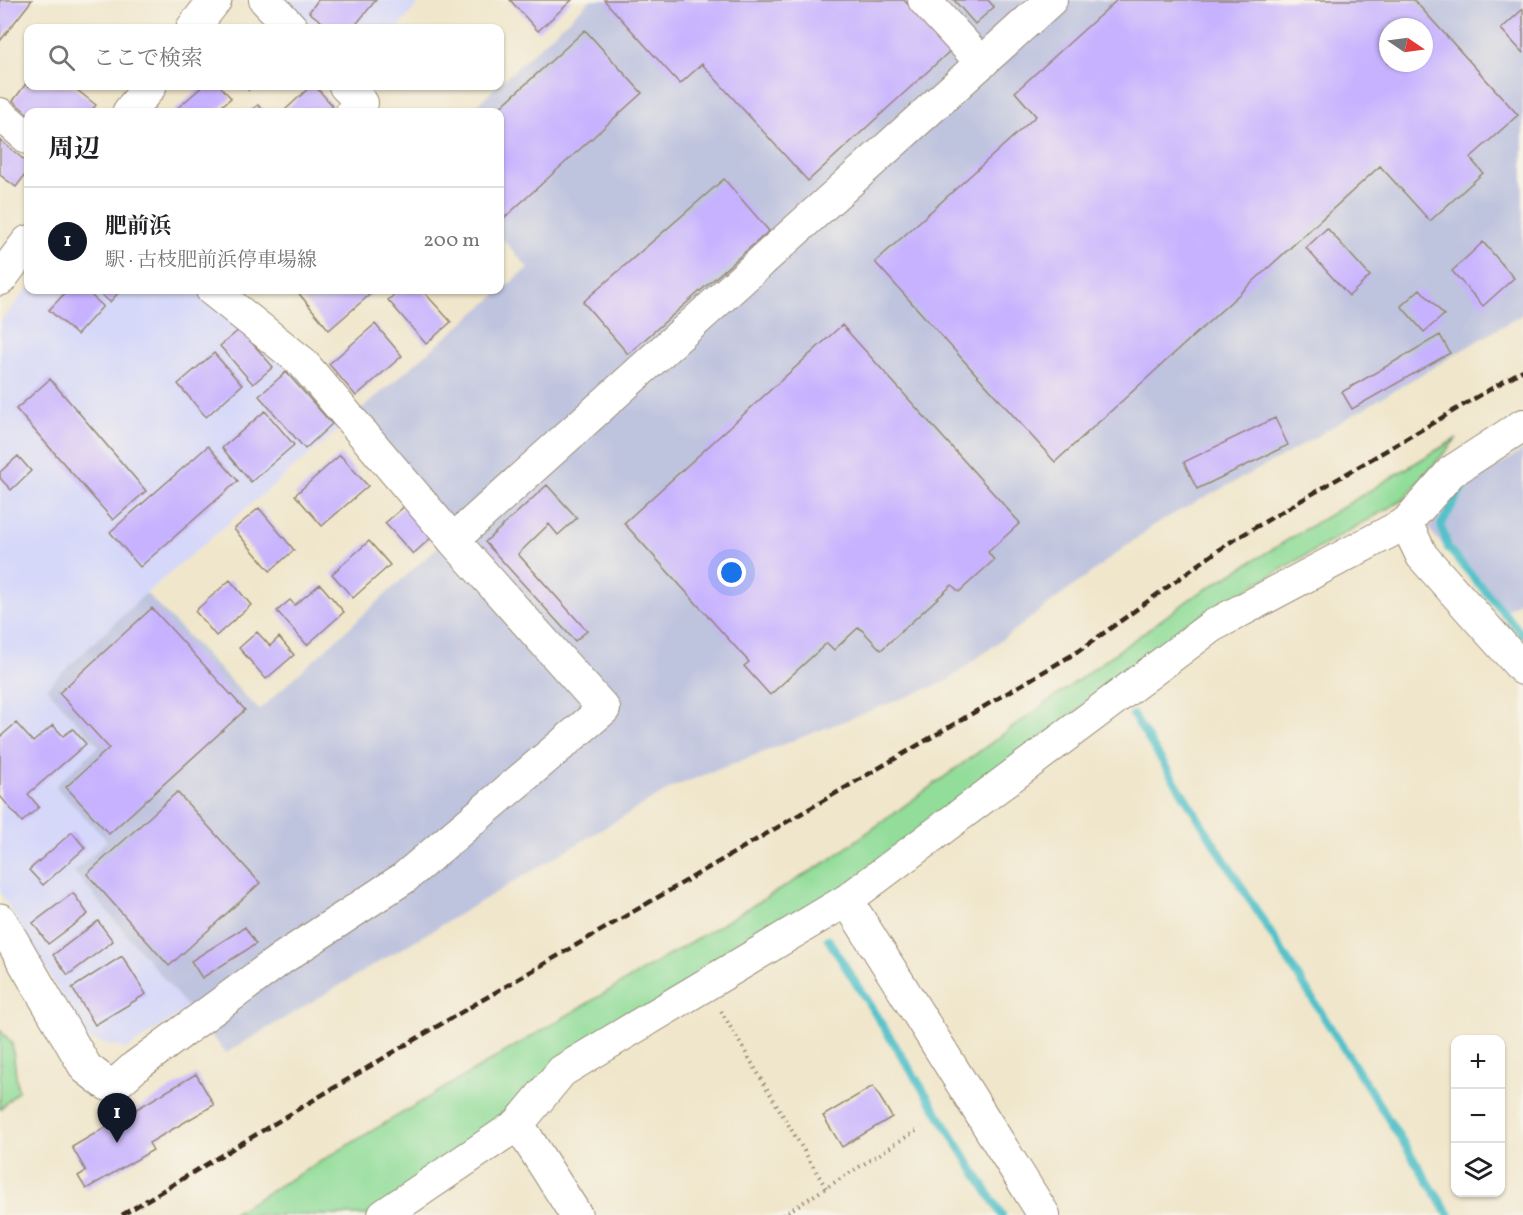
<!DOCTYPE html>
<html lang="ja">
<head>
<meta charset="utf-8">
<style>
	:root { --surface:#fff; --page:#f2f2f2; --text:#202124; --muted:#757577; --line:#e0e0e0; --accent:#111827 }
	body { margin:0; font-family:Vollkorn,"Noto Serif JP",serif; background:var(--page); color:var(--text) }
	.controls { position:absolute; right:18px; bottom:18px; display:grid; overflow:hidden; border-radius:12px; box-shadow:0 2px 4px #0004 }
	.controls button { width:54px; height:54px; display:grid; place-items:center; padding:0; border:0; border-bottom:2px solid var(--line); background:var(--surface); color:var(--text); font:30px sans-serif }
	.compass { position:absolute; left:1379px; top:18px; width:54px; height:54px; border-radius:50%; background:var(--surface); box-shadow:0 2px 4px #0004; rotate:103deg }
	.you { position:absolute; left:732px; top:573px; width:21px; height:21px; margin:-15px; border:4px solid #fff; border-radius:50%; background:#1a73e8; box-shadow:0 0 0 9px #1a73e833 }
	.badge { display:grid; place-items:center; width:39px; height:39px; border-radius:50%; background:var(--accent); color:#fff; font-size:20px; font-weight:700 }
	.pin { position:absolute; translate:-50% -50px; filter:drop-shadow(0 2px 3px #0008) }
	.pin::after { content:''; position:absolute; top:32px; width:21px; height:18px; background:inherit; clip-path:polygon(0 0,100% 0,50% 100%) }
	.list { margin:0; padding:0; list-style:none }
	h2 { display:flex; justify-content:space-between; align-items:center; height:78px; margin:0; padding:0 24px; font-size:26px }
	h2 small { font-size:20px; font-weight:400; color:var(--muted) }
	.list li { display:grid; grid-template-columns:39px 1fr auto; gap:18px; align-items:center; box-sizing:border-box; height:108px; padding:0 24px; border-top:2px solid var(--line) }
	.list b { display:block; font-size:22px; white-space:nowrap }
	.list p { margin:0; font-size:20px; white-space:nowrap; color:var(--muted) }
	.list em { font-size:20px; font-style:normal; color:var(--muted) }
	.icon { flex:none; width:33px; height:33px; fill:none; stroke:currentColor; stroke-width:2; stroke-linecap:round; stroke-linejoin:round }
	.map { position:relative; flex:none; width:1523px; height:1215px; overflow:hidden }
	.search { position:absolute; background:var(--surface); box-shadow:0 2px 4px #0004; left:24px; top:24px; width:480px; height:66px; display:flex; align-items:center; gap:15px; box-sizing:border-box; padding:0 21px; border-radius:12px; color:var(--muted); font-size:22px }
	.panel { position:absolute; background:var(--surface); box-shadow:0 2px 4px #0004; left:24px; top:108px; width:480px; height:186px; border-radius:12px }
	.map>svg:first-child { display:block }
	.built { fill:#d6d8f9 }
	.industrial { fill:#bec3de; fill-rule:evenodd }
	.green { fill:#92dd9a; stroke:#66845c; stroke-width:1.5 }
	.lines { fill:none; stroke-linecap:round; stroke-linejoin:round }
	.stream { stroke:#53c1c9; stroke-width:8 }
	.building { fill:#c7b2ff; fill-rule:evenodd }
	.minor-casing { stroke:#968874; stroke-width:34 }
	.secondary-casing { stroke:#968874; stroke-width:35 }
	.trunk-casing { stroke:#968874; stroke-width:35 }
	.path { stroke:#968874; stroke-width:4; stroke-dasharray:1.5 4.5; stroke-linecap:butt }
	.minor { stroke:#fff; stroke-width:32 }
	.secondary { stroke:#fff; stroke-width:33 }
	.trunk { stroke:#fff; stroke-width:33 }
	.rail { stroke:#3b2a1e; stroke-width:4.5; stroke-dasharray:9 4.5; stroke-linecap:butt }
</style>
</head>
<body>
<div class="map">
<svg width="1523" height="1215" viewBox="0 0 1523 1215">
	<rect width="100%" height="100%" fill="#f7f3e8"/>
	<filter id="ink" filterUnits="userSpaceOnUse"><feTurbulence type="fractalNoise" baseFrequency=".0167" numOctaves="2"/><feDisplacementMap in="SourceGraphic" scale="12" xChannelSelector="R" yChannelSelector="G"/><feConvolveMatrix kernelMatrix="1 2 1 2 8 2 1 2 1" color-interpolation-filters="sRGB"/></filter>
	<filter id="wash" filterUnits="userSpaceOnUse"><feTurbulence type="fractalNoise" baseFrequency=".008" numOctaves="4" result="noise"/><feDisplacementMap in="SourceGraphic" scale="24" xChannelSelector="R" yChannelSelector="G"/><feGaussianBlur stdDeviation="1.35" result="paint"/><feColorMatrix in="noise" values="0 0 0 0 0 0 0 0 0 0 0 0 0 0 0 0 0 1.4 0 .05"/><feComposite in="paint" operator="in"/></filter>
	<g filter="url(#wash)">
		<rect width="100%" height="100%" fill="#f0e6cb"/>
		<path class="built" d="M284 0H421L398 28H310Z
			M28 287V290H202L293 367 342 427 146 593 46 688 99 746 107 841 74 872 188 1008 127 1049 87 1039 0 892V322Z"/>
		<path class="industrial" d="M590 0H1523V314L1285 455 1157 523 947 681 673 787 226 1053 74 872 107 840 55 786 99 746 46 688 146 593 259 710 454 532 359 411 528 268 500 236V112H469ZM1388 27H1424V63H1388Z
			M1523 450V599L1502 613 1428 528 1472 483Z"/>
		<path class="green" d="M1457 438 1403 500 1205 613 830 899 371 1215H230L828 861 1193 597Z
			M0 1030 12 1043 18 1091 0 1109Z"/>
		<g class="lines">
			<path class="stream" d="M1475 474 1468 478 1441 525 1448 548 1523 635
				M1133 715 1449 1215
				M828 939 1002 1215"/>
		</g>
		<g id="blocks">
			<path class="building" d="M0 0H32L0 41Z
				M318 0H376L353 28H330L309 12Z
				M510 0H572L538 31Z
				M604 0H904L950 51 808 181 702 64 680 84Z
				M954 0H988L994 7 975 24Z
				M1117 0H1414L1518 115 1470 158 1483 173 1430 221 1380 166 1055 462 875 262 1036 116 1015 92ZM1388 27H1424V63H1388Z
				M1523 9V53L1501 29Z
				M585 30 642 93 504 218 500 213V112H495Z
				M28 81V86H72L96 105 90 112 28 114 13 101Z
				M203 86H220L231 98 215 112H173Z
				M311 86H315L333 106 326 112H287L285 110Z
				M258 105 265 112H249Z
				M0 140 28 163V171L16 187 0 175Z
				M724 179 769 231 628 354 583 302Z
				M1327 228 1370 276 1349 296 1306 248Z
				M1483 242 1514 278 1483 306 1452 271Z
				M1420 289 1444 315 1424 332 1401 306Z
				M68 290H85L103 306 77 335 49 310Z
				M96 290H121L110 302Z
				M296 290H375L329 330Z
				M400 290H422L451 322 426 344 388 300Z
				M375 324 402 356 356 396 329 364Z
				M842 325 1020 523 988 552 994 560 959 592 952 585 881 650 859 627 834 650 827 643 770 695 744 666 749 662 624 523Z
				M240 329 273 367 253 384 220 346Z
				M1440 335 1450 353 1352 409 1342 392Z
				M214 353 242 385 206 417 178 384Z
				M286 372 332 424 305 449 259 396Z
				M50 379 146 491 113 520 16 409Z
				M265 411 294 445 251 482 222 448Z
				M1275 418 1288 445 1197 489 1184 462Z
				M208 446 238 481 140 567 110 532Z
				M340 455 368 486 322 526 295 495Z
				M18 456 31 471 11 490 0 478V472Z
				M547 485 577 518 558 535 549 524 518 554 587 631 575 641 485 542Z
				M406 505 432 537 413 554 385 523Z
				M259 508 294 550 270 571 234 529Z
				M369 541 390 565 353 598 332 574Z
				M230 580 251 605 216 636 195 611Z
				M320 584 344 612 307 645 277 611 290 600 295 605Z
				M152 608 245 710 109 834 66 787 109 748 59 693Z
				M257 632 270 646 279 637 294 655 266 679 239 648Z
				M16 723 33 742 53 725 63 736 73 729 86 744 28 794 39 807 22 822 0 796V737Z
				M177 792 260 883 169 966 87 874Z
				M72 832 85 848 43 885 29 870Z
				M73 893 88 914 48 944 33 923Z
				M98 921 113 941 68 975 53 955Z
				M245 927 256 944 202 978 191 961Z
				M122 956 146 994 95 1025 72 988Z
				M196 1074 214 1105 149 1143 153 1150 86 1189 78 1176 86 1171 72 1147Z
				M873 1086 892 1117 842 1147 823 1116Z"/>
		</g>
	</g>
	<g filter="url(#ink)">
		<use href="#blocks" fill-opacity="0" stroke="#968874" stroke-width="1.5"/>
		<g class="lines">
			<g class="minor-casing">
				<path id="minor" d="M265 0 292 28
					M924 0 982 63
					M345 86 362 103 352 112
					M0 114 28 138
					M1406 523 1422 556 1523 669
					M453 540 1051 0
					M847 900 1044 1215
					M107 1084 117 1083 136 1066 281 959 404 878 604 709 453 540 302 362 212 290
					M518 1124 576 1215
					M384 1215 518 1124 562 1071 847 900 1212 626 1406 523 1451 472 1523 425"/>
			</g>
			<g class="secondary-casing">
				<path id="secondary" d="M0 920 86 1068 107 1084"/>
			</g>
			<g class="trunk-casing">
				<path id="trunk" d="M193 28 215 0
					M129 112 150 86
					M0 279 28 242"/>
			</g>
			<path class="path" d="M243 86 250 90
				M721 1011 826 1188
				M783 1215 916 1131"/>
			<use href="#minor" class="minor"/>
			<use href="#secondary" class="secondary"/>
			<use href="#trunk" class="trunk"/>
			<path class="rail" d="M122 1215 407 1044 1079 651 1227 544 1523 370"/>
		</g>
	</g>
</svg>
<div class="controls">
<button>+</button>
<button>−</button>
<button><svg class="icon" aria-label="layers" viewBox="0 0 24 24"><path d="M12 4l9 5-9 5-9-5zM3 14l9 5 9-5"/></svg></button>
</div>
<svg class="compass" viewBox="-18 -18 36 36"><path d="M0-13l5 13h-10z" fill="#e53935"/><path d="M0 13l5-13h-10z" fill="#757577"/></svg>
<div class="you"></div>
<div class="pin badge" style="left:117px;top:1143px">1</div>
<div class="search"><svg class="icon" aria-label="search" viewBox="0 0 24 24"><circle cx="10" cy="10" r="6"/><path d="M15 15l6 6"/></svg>ここで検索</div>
<section class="panel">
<h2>周辺<small></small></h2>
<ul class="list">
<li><span class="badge">1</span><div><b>肥前浜</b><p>駅 · 古枝肥前浜停車場線</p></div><em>200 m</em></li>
</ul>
</section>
</div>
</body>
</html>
